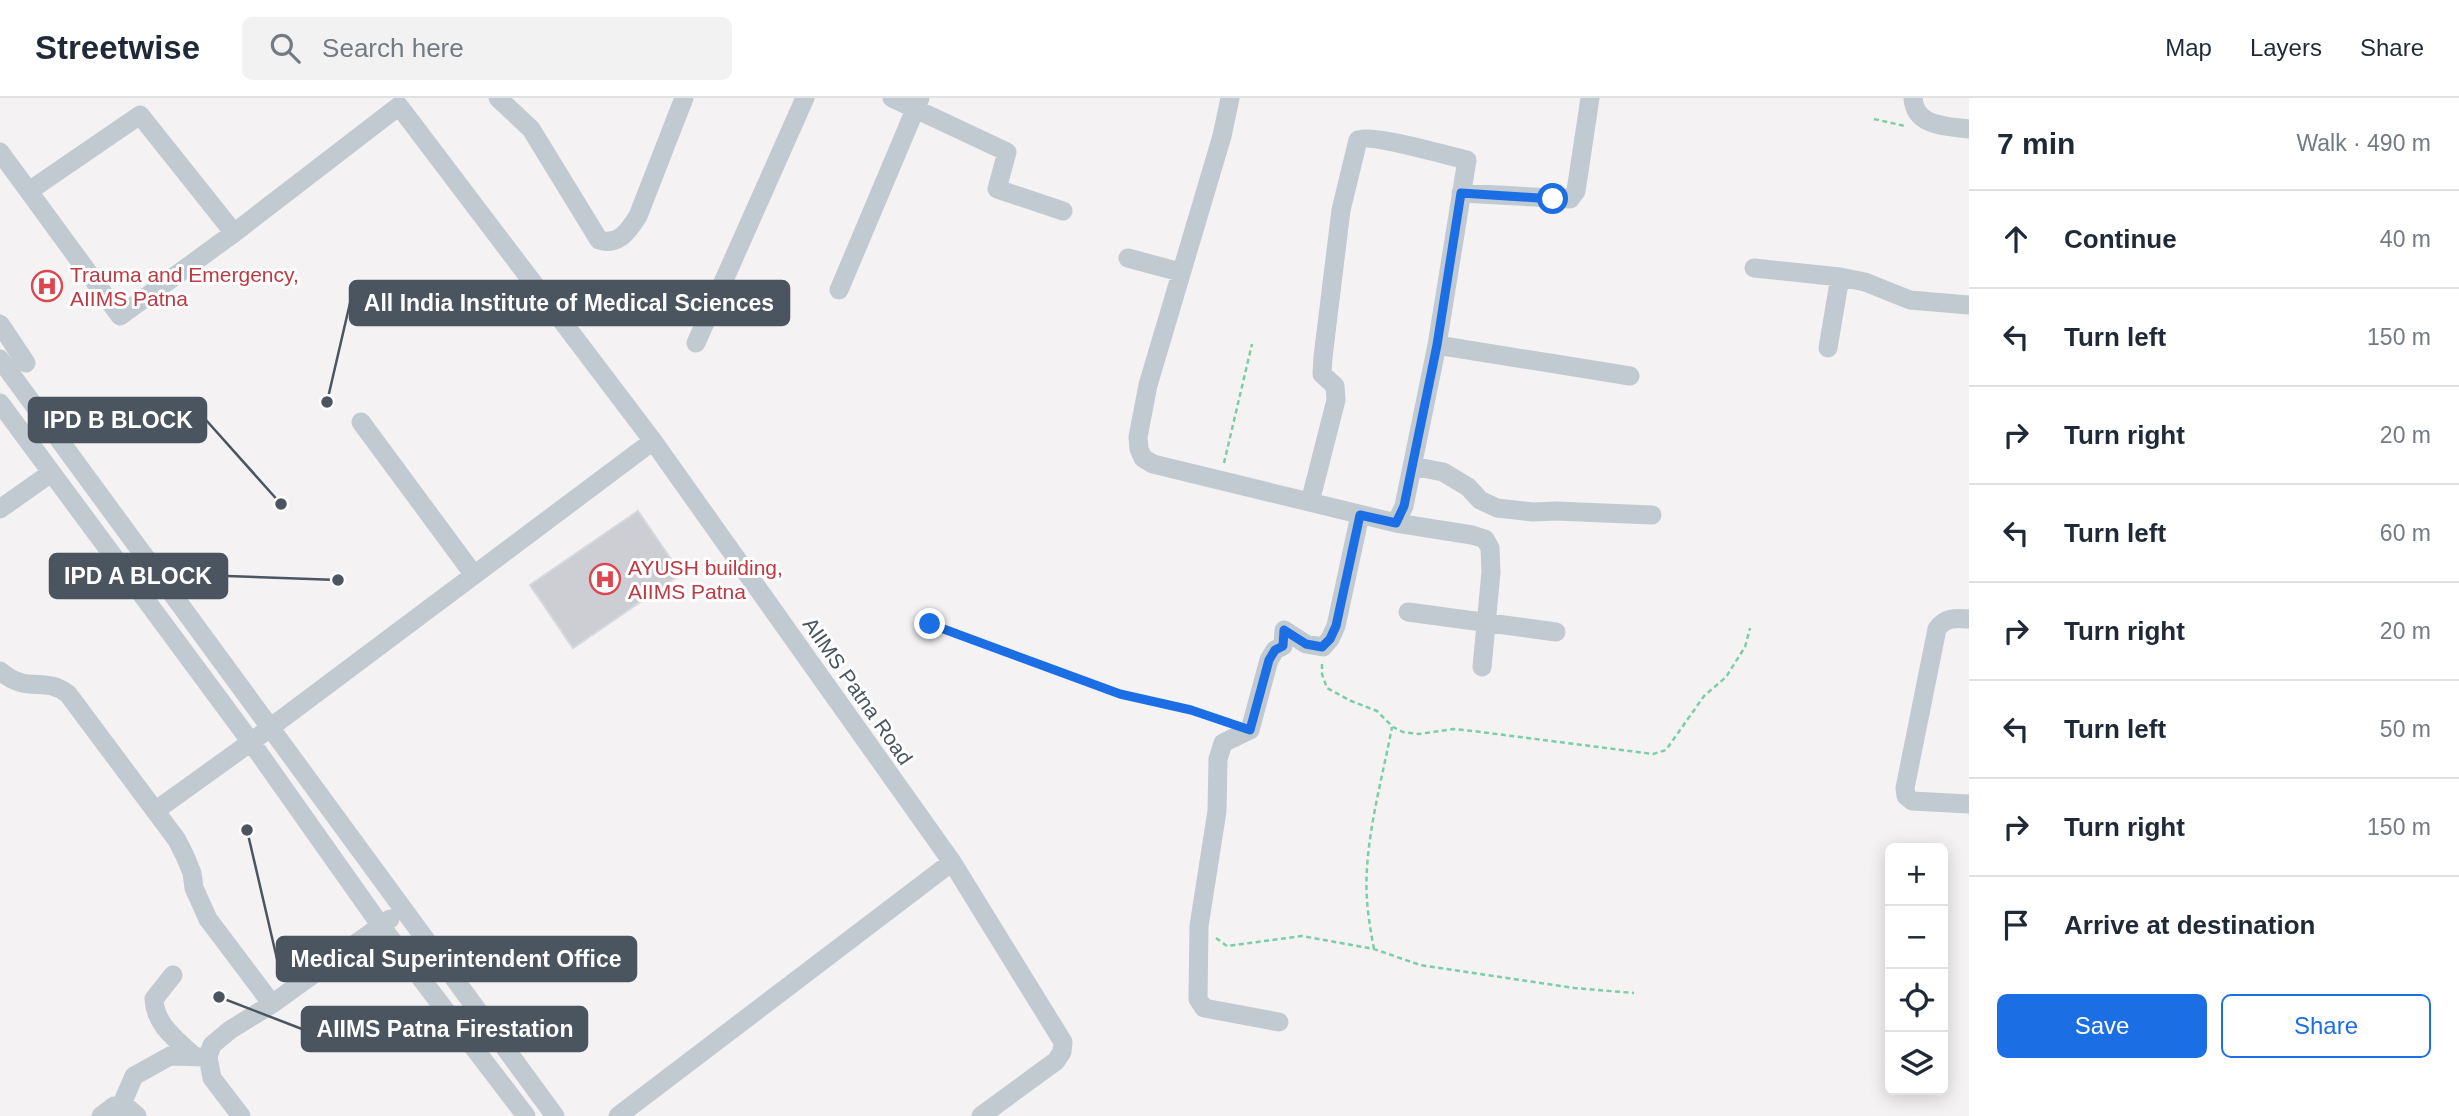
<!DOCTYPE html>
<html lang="en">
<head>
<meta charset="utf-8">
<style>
	:root { --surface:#fff; --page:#f2f2f3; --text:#1f2937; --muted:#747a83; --line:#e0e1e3; --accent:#1c6ee5 }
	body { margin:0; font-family:Helvetica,sans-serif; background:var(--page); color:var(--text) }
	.controls { position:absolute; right:21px; bottom:21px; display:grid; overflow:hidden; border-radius:10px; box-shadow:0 4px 18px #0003 }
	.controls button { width:63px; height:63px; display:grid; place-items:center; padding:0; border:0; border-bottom:2px solid var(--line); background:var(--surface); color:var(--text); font:35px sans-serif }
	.stop { position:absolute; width:21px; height:21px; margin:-16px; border:5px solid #1c6ee5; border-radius:50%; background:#fff }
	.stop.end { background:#1c6ee5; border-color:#fff; box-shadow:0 2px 7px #0008 }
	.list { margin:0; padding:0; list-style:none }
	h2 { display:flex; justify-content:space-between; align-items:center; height:91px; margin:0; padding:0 28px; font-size:30px }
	h2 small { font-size:23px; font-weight:400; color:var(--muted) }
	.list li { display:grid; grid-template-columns:46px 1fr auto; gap:21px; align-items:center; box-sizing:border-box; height:98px; padding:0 28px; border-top:2px solid var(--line) }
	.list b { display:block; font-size:26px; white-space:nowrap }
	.list em { font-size:23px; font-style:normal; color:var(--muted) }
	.actions { display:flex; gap:14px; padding:21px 28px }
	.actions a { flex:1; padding:16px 0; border:2px solid var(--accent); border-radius:10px; text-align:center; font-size:24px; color:var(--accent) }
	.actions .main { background:var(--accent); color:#fff }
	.icon { flex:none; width:38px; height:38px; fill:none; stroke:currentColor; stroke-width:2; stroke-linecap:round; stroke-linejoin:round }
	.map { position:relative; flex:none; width:1969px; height:1018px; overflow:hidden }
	header { display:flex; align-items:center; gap:42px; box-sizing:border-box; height:98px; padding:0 35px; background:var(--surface); border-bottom:2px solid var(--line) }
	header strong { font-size:33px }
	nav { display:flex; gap:38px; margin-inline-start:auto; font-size:24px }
	.search { width:490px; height:63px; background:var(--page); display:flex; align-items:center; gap:18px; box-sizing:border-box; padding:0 24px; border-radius:10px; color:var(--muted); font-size:26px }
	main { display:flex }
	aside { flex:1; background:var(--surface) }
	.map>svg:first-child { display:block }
	.building { fill:#ccced4; stroke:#d6d8dd; stroke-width:2 }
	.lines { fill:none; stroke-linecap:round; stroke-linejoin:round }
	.path { stroke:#7acea8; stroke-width:2.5; stroke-dasharray:5 3.5; stroke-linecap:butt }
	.minor { stroke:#c1c9d1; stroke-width:19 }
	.route { stroke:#1c6ee5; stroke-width:9 }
	.labels { text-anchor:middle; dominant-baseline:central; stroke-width:6; stroke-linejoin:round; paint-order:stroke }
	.health-label { font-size:21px; fill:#be3a42; stroke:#fff; text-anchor:start }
	.street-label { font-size:21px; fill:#4a5560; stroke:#fff }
	.leader { fill:none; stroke:#4a5560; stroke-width:2.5 }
	.callout-dot { fill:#4a5560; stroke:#fff; stroke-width:2.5 }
	.callout { fill:#4a5560; stroke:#4a5560; stroke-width:2.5 }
	.callout-label { font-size:23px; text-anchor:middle; font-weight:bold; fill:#fff }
</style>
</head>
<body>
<header>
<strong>Streetwise</strong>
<div class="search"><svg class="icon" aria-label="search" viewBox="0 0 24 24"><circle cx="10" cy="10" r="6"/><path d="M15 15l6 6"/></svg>Search here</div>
<nav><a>Map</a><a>Layers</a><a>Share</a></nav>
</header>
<main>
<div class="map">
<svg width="1969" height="1018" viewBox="0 0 1969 1018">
	<rect width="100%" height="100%" fill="#f4f2f2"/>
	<path class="building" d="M638 413 681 476 573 550 530 487Z"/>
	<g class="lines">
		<path class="path" d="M1874 21 1905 28
			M1224 365 1252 246
			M930 526 1120 596 1191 612 1225 624
			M1322 566V576L1327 590 1351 603 1377 613 1393 629 1403 634 1419 636 1453 631 1473 633 1653 656 1666 652 1704 598 1726 579 1745 549 1750 530
			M1216 840 1227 848 1302 838 1374 851 1420 867 1574 890 1634 895
			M1374 851C1371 835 1368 818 1367 802 1363 747 1382 683 1392 629"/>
		<path class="minor" d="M498 0 531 31 599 142C618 148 628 134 638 118L684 0
			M892 0 1007 54 997 91 1063 113
			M1230 0 1222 38 1148 287 1138 339 1139 351 1143 360 1153 366 1396 425 1404 408 1437 247 1467 62C1449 58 1369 35 1358 42L1341 112 1323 259 1322 276 1335 288 1336 302 1310 404
			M1913 0C1915 29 1946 28 1969 31
			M0 54 120 218 234 135
			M29 93 140 17 234 135 399 8 653 343
			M1461 95 1570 101 1576 93 1590 0
			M1128 160 1180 174
			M1754 170 1840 179 1865 184 1910 202 1969 207
			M839 192 920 0
			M0 226 26 265
			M696 245 805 0
			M1437 247 1630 278
			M1828 250 1840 179
			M0 261 555 1018
			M0 305 251 644 381 828 526 1018
			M361 324 474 477
			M1412 368 1443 374 1468 389 1480 402 1497 410 1533 414 1556 413 1652 417
			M0 411 51 375
			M1396 425 1472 437 1485 441 1490 450 1491 474 1482 569
			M1408 514 1556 534
			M1969 521C1956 520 1945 519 1937 531L1905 690 1906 698 1912 703 1969 706
			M0 573C28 597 44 577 68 596L177 742 185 758 192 775 194 790 208 821 272 906
			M155 713 251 644 653 343 952 764 618 1018
			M952 764 1063 944 1062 954 1056 963 981 1018
			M173 877 154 901C155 927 177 942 195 959
			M1279 924 1204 910 1198 901 1199 828 1217 713 1218 661 1223 645 1250 632 1269 562 1275 552 1283 548 1284 532 1306 546 1323 549 1330 541 1336 528 1360 417
			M121 1008 134 978 170 958 208 959
			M101 1018 114 1008 129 1011 137 1018
			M241 1018 212 980 208 959 212 947 230 932 272 906 390 821"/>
	</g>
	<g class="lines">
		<path class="route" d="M930 526 1120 596 1191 612 1250 632 1269 562 1275 552 1283 548 1284 532 1306 546 1322 549 1330 541 1336 528 1360 417 1396 425 1404 408 1437 247 1461 95 1553 101"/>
	</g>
	<defs>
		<g id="hospital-ring" transform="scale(1.575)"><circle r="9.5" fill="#fff" stroke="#e0444e" stroke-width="1.5"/><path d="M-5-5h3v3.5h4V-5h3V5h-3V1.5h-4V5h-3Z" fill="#e0444e"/></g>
	</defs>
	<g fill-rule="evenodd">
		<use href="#hospital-ring" x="47" y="188"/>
		<use href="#hospital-ring" x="605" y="481"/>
	</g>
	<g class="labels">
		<g class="health-label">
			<text x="70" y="176">Trauma and Emergency,<tspan x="70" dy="24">AIIMS Patna</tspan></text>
			<text x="628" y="469">AYUSH building,<tspan x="628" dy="24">AIIMS Patna</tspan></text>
		</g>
		<g class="street-label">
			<text transform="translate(858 593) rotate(55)">AIIMS Patna Road</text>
		</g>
	</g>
	<path class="leader" d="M327 304L350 205M281 406L206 322M338 482L227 478M247 732L277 861M219 899L302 931"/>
	<g class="callout-dot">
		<circle cx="327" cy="304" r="7"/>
		<circle cx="281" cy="406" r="7"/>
		<circle cx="338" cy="482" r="7"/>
		<circle cx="247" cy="732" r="7"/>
		<circle cx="219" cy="899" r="7"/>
	</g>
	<g class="callout">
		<rect x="350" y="183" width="439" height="44" rx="7"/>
		<rect x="29" y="300" width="177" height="44" rx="7"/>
		<rect x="50" y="456" width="177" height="44" rx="7"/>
		<rect x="277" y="839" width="359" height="44" rx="7"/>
		<rect x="302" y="909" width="285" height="44" rx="7"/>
	</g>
	<g class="callout-label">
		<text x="569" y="213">All India Institute of Medical Sciences</text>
		<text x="118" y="330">IPD B BLOCK</text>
		<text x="138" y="486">IPD A BLOCK</text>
		<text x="456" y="869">Medical Superintendent Office</text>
		<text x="445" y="939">AIIMS Patna Firestation</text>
	</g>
</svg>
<div class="controls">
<button>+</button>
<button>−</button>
<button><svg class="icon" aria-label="locate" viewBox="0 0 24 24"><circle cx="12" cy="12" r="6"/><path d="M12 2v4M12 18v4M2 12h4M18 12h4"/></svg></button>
<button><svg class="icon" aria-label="layers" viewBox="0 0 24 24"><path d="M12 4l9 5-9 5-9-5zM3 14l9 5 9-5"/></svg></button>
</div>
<div class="stop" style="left:1553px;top:101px"></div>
<div class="stop end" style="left:930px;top:526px"></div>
</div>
<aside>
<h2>7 min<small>Walk · 490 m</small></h2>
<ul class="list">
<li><svg class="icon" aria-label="ahead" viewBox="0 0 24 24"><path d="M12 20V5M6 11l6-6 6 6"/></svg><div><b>Continue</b></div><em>40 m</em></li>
<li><svg class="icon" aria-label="left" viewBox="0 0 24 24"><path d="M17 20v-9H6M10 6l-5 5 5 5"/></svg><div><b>Turn left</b></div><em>150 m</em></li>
<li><svg class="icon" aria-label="right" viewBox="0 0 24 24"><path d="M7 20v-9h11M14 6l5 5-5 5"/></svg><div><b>Turn right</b></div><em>20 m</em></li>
<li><svg class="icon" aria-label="left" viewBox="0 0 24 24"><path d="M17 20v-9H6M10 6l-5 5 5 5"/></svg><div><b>Turn left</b></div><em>60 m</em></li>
<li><svg class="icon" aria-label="right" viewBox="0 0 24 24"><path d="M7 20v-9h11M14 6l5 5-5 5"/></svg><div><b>Turn right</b></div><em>20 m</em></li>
<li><svg class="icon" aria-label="left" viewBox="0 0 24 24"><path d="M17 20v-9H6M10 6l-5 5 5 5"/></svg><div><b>Turn left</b></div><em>50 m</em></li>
<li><svg class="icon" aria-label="right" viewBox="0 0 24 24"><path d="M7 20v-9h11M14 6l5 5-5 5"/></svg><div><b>Turn right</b></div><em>150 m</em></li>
<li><svg class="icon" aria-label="arrive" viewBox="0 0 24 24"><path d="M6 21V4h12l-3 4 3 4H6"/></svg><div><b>Arrive at destination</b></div></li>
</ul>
<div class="actions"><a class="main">Save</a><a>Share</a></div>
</aside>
</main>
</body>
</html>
